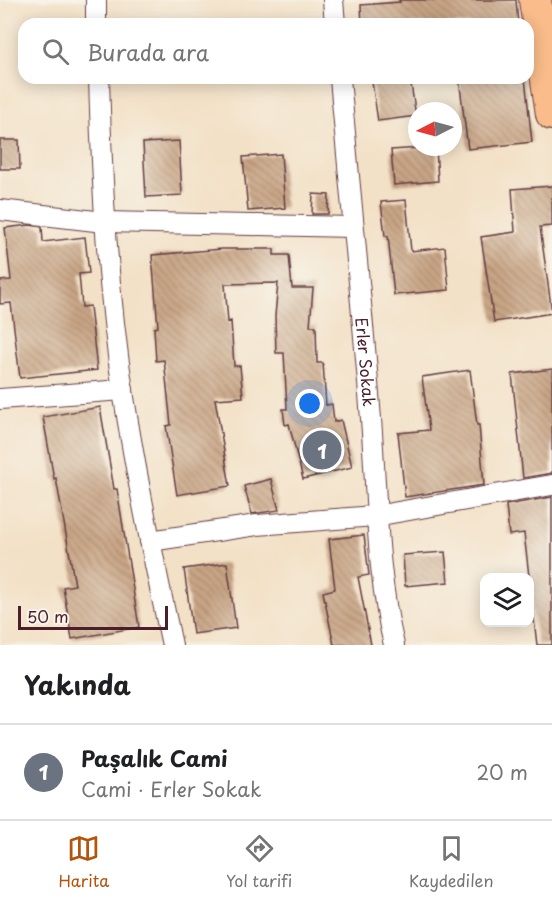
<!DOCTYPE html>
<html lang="tr">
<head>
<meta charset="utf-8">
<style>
	:root { --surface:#fff; --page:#f2f2f2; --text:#202124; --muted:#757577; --line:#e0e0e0; --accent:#b45309 }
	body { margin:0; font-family:"Playpen Sans",sans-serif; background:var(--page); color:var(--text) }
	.controls { position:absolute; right:18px; bottom:18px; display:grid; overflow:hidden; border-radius:12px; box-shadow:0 3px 15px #0003 }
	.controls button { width:54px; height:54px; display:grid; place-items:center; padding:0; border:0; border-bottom:2px solid var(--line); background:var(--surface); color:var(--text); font:30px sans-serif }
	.compass { position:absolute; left:408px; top:102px; width:54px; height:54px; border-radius:50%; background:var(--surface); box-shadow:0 3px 15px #0003; rotate:264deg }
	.scale { position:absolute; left:18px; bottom:15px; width:150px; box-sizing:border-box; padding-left:6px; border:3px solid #4a1f2b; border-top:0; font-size:16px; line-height:21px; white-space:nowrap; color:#4a1f2b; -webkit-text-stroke:4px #f7f3e8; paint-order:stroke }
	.you { position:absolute; left:310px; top:404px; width:21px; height:21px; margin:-15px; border:4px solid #fff; border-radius:50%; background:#1a73e8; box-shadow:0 0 0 9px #1a73e833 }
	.badge { display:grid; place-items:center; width:39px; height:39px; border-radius:50%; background:var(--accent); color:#fff; font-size:20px; font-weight:700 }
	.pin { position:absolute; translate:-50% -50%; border:3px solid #fff; box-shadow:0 2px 6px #0006 }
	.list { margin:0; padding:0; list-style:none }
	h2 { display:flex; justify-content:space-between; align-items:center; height:78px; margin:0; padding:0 24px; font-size:26px }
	h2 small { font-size:20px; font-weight:400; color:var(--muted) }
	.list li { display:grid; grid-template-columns:39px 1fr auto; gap:18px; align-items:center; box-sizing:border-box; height:96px; padding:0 24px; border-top:2px solid var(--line) }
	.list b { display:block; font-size:22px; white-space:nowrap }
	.list p { margin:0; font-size:20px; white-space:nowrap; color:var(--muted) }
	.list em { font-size:20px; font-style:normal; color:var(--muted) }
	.icon { flex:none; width:33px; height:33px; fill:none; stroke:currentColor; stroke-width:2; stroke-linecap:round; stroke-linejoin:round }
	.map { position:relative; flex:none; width:552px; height:645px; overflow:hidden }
	.search { position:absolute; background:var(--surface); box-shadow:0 3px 15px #0003; left:18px; right:18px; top:18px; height:66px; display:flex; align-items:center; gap:15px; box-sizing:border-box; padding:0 21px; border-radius:18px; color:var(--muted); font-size:22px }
	.sheet { height:174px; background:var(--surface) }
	nav { display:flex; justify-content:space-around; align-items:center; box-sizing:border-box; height:84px; border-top:2px solid var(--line); background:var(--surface); font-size:16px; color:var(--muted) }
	nav a { display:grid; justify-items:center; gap:3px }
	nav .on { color:var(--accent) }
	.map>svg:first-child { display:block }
	.building { fill:url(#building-back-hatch) }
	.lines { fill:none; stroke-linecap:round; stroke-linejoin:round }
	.street-casing { stroke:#633c42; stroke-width:22 }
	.primary-casing { stroke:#633c42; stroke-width:34 }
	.street { stroke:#fff; stroke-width:20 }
	.primary { stroke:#f9bc8a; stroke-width:32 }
	.labels { text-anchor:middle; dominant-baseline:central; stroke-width:6; stroke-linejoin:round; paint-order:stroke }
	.street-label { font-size:16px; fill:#4a1f2b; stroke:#f7f3e8 }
</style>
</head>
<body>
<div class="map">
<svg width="552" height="645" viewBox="0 0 552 645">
	<defs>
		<pattern id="building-back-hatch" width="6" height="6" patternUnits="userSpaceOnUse" patternTransform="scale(1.5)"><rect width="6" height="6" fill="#c9a585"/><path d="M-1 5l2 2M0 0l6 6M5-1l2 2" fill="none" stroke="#a5866d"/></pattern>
	</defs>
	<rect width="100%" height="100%" fill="#f7f3e8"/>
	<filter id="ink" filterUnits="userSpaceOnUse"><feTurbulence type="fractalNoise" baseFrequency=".0167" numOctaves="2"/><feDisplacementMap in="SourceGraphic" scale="12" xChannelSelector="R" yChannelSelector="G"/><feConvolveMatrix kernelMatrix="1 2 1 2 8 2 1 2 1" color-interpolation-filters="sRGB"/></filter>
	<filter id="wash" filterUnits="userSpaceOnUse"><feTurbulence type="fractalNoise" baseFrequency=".008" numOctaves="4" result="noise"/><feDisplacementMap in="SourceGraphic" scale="24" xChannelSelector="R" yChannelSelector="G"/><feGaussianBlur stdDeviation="1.35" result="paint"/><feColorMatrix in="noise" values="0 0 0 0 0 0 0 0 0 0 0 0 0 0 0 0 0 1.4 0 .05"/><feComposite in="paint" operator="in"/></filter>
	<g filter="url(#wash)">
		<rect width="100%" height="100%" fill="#f3e1c7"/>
		<g id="blocks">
			<path class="building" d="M399 0H516L518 24H362L361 5 400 2Z
				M401 78H410L416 116 378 121 372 82Z
				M459 78H525L532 142 468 149Z
				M0 140H19L20 169H0Z
				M179 141 182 195 146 197 143 143Z
				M436 147 438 181 394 185 391 150Z
				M281 154 285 208 248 211 243 157Z
				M552 186V226L540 227 552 313 494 322 481 237 515 232 512 189Z
				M313 194 329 195 328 214H312Z
				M406 200 411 251 445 247 449 290 394 295 388 236H385L381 202Z
				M30 225 42 227 43 242 85 237 89 273 79 274 82 307 90 306 97 370 20 378 11 303 0 304V281L11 280 5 228Z
				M222 249H274V255H289L292 288H313L310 326H316L317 363H323L326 405 332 404 334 422 341 420 352 467 303 479 289 424 285 425 283 409H287L284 353H276L275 316 278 283 225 284 228 322 231 321 234 366H240L243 397 215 399 230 486 177 495 166 426 171 425 164 360 156 361 154 328 158 327 152 255Z
				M552 369V473L523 478 512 374Z
				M470 370 477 425H479L484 485 405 497 398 433 429 430 422 377Z
				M100 407 114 489H117L139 627 72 639 63 587 75 585 56 478 54 479 43 417Z
				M271 479 279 510 252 514 244 486Z
				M552 497V645H537L524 533 509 535 506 505Z
				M364 535 369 575 358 577 371 645H334L323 592 335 589 329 539Z
				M445 552 448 582 405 586 403 555Z
				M227 563 236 628 193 634 184 569Z"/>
		</g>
	</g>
	<g filter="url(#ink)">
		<use href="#blocks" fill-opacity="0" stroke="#633c42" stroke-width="1.5"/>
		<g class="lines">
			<g class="street-casing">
				<g id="street">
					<path d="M96 0V24"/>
					<path d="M333 0 335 24"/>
					<path d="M99 78C102 182 107 287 123 391 136 476 154 561 172 645"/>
					<path id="s1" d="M340 78C350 192 362 305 371 419 377 494 376 571 394 645"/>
					<path d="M0 210 104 222 353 227"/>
					<path d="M0 399 123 390"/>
					<path d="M150 541 257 525 375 516 552 485"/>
				</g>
			</g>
			<g class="primary-casing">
				<path id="primary" d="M535 0 552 114"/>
			</g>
			<use href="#street" class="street"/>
			<use href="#primary" class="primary"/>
		</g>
	</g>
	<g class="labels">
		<g class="street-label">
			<text stroke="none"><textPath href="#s1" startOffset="285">Erler Sokak</textPath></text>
		</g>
	</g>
</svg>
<div class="controls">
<button><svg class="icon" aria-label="layers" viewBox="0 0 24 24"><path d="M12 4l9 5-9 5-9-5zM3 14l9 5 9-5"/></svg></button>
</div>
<svg class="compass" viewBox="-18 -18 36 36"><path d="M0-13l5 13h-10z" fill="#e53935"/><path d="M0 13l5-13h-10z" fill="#757577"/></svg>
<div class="scale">50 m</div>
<div class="you"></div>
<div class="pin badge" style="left:322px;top:450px;background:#6b7280">1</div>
<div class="search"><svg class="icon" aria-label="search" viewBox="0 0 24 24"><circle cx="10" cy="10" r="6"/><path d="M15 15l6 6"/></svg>Burada ara</div>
</div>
<section class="sheet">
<h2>Yakında<small></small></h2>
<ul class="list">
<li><span class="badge" style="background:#6b7280">1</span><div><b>Paşalık Cami</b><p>Cami · Erler Sokak</p></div><em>20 m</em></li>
</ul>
</section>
<nav>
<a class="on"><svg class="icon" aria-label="map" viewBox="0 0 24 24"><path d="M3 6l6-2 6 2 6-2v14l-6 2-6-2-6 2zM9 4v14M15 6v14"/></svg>Harita</a>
<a><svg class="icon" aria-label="directions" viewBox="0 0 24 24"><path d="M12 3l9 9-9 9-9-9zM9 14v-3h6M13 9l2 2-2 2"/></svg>Yol tarifi</a>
<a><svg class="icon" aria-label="saved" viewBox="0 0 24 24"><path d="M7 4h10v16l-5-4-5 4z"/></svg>Kaydedilen</a>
</nav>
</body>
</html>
